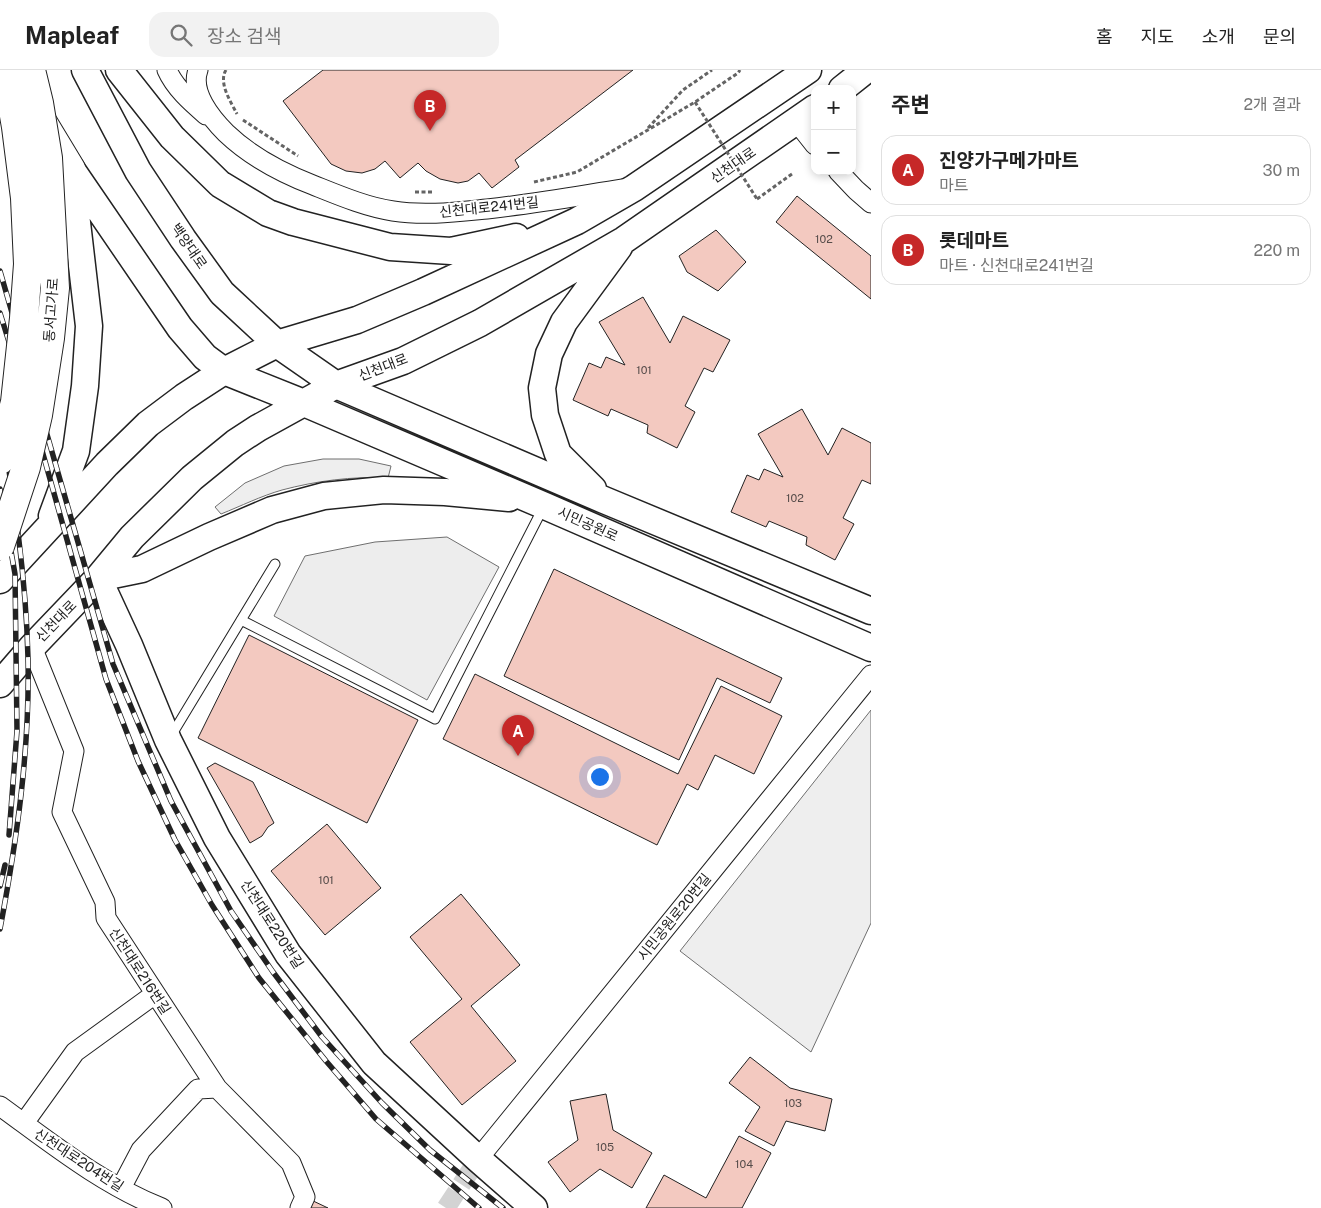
<!DOCTYPE html>
<html lang="ko">
<head>
<meta charset="utf-8">
<style>
	:root { --surface:#fff; --page:#f2f2f2; --text:#222; --muted:#767676; --line:#e0e0e0; --accent:#c62828 }
	body { margin:0; font-family:"Public Sans","Noto Sans KR",sans-serif; background:var(--page); color:var(--text) }
	.controls { position:absolute; right:15px; top:15px; display:grid; overflow:hidden; border-radius:10px; box-shadow:0 2px 8px #0003 }
	.controls button { width:45px; height:45px; display:grid; place-items:center; padding:0; border:0; border-bottom:1px solid var(--line); background:var(--surface); color:var(--text); font:25px sans-serif }
	.you { position:absolute; left:599px; top:706px; width:18px; height:18px; margin:-12px; border:4px solid #fff; border-radius:50%; background:#1a73e8; box-shadow:0 0 0 8px #1a73e833 }
	.badge { display:grid; place-items:center; width:32px; height:32px; border-radius:50%; background:var(--accent); color:#fff; font-size:16px; font-weight:700 }
	.pin { position:absolute; translate:-50% -41px; filter:drop-shadow(0 1px 2px #0008) }
	.pin::after { content:''; position:absolute; top:26px; width:18px; height:15px; background:inherit; clip-path:polygon(0 0,100% 0,50% 100%) }
	.list { margin:0; padding:0; list-style:none }
	h2 { display:flex; justify-content:space-between; align-items:center; height:65px; margin:0; padding:0 20px; font-size:21px }
	h2 small { font-size:16px; font-weight:400; color:var(--muted) }
	.list li { display:grid; grid-template-columns:32px 1fr auto; gap:15px; align-items:center; box-sizing:border-box; height:70px; margin:0 10px 10px; padding:0 10px; border:1px solid var(--line); border-radius:15px }
	.list b { display:block; font-size:19px; white-space:nowrap }
	.list p { margin:0; font-size:16px; white-space:nowrap; color:var(--muted) }
	.list em { font-size:16px; font-style:normal; color:var(--muted) }
	.icon { flex:none; width:28px; height:28px; fill:none; stroke:currentColor; stroke-width:2; stroke-linecap:round; stroke-linejoin:round }
	.map { position:relative; flex:none; width:871px; height:1138px; overflow:hidden }
	header { display:flex; align-items:center; gap:30px; box-sizing:border-box; height:70px; padding:0 25px; background:var(--surface); border-bottom:1px solid var(--line) }
	header strong { font-size:24px }
	nav { display:flex; gap:28px; margin-inline-start:auto; font-size:18px }
	.search { width:350px; height:45px; background:var(--page); display:flex; align-items:center; gap:12px; box-sizing:border-box; padding:0 18px; border-radius:15px; color:var(--muted); font-size:19px }
	main { display:flex }
	aside { flex:1; background:var(--surface) }
	.map>svg:first-child { display:block }
	.grass { fill:#eee; stroke:#6f6f6f }
	.parking { fill:#ededed; stroke:#6f6f6f }
	.building { fill:#f3c9c0; stroke:#222 }
	.lines { fill:none; stroke-linecap:round; stroke-linejoin:round }
	.street-tunnel { stroke:#d3d3d3; stroke-width:19; stroke-dasharray:19 9; stroke-linecap:butt }
	.lane-casing { stroke:#222; stroke-width:11 }
	.street-casing { stroke:#222; stroke-width:21 }
	.secondary-casing { stroke:#222; stroke-width:29 }
	.highway-casing { stroke:#222; stroke-width:30 }
	.path { stroke:#646464; stroke-width:3; stroke-dasharray:4 2.5; stroke-linecap:butt }
	.lane { stroke:#fff; stroke-width:9 }
	.street { stroke:#fff; stroke-width:19 }
	.secondary { stroke:#fff; stroke-width:26 }
	.highway { stroke:#fff; stroke-width:28 }
	.rail-casing { stroke:#222; stroke-width:5.5 }
	.rail { stroke:#fff; stroke-width:4; stroke-dasharray:11; stroke-linecap:butt }
	.highway-bridge-casing { stroke:#222; stroke-width:30; stroke-linecap:butt }
	.path-bridge { stroke:#646464; stroke-width:3; stroke-dasharray:4 2.5; stroke-linecap:butt }
	.highway-bridge { stroke:#fff; stroke-width:28 }
	.labels { text-anchor:middle; dominant-baseline:central; stroke-width:4; stroke-linejoin:round; paint-order:stroke }
	.number-label { font-size:11px; fill:#564c4a }
	.street-label { font-size:14px; fill:#222; stroke:#fff }
</style>
</head>
<body>
<header>
<strong>Mapleaf</strong>
<div class="search"><svg class="icon" aria-label="search" viewBox="0 0 24 24"><circle cx="10" cy="10" r="6"/><path d="M15 15l6 6"/></svg>장소 검색</div>
<nav><a>홈</a><a>지도</a><a>소개</a><a>문의</a></nav>
</header>
<main>
<div class="map">
<svg width="871" height="1138" viewBox="0 0 871 1138">
	<rect width="100%" height="100%" fill="#fff"/>
	<path class="grass" d="M323 389H359L391 396 388 408C352 406 316 411 282 420 261 426 241 436 221 444L215 437 245 413 284 396Z
		M871 640V853L811 982 680 881Z"/>
	<path class="parking" d="M447 467 499 497 427 630 274 546 305 486 375 472Z"/>
	<path class="building" d="M323 0H633L515 90 519 97 492 118 479 103 468 111 458 113 440 109 426 101 418 93 400 108 385 91 375 99 362 103 346 101 331 94 283 31Z
		M797 126 871 186V229L776 152Z
		M716 160 746 192 718 221 687 202 679 186Z
		M643 227 670 273 683 246 730 270 713 302 704 298 685 336 695 342 677 378 647 363 648 355 611 339 608 346 573 330 589 293 601 298 606 287 625 295 599 252Z
		M802 339 828 385 842 358 871 373V414L862 410 843 448 854 454 835 490 806 475 807 467 769 451 766 457 731 442 747 405 759 410 764 399 783 407 758 364Z
		M554 499 782 608 770 633 717 608 679 690 504 606Z
		M249 565 418 650 367 753 198 668Z
		M475 604 678 704 721 616 782 646 754 704 715 685 698 720 687 714 657 775 443 669Z
		M215 693 253 712 274 753 268 757 262 766 250 773 207 698Z
		M327 754 381 818 325 865 271 801Z
		M461 824 520 895 471 936 516 991 462 1035 410 972 462 929 410 867Z
		M750 987 790 1018 832 1029 825 1061 786 1051 774 1076 745 1061 760 1037 729 1013Z
		M606 1024 613 1060 652 1083 632 1118 600 1099 570 1122 548 1092 578 1070 570 1031Z
		M739 1066 771 1083 742 1138H646L664 1105 706 1128Z
		M309 1129 328 1138H305Z"/>
	<g class="lines">
		<path class="street-tunnel" d="M446 1138 478 1089"/>
		<g class="lane-casing">
			<path id="lane" d="M241 550 435 649 543 438
				M171 666 275 494"/>
		</g>
		<g class="street-casing">
			<path id="street" d="M167 0C175 18 191 32 206 45
				M198 0C190 22 211 48 226 63 250 86 282 103 313 115 338 125 366 137 393 141 424 146 456 142 487 139 533 134 578 126 623 119
				M796 51 815 75
				M838 101 856 120 871 133
				M32 577 74 681 62 742 105 832 106 848 217 1018 291 1093 305 1127 300 1138
				M0 1036C51 1073 103 1115 162 1138
				M24 1053 75 982 155 924
				M478 1089 871 605
				M121 1118 141 1080 198 1019 217 1018"/>
		</g>
		<g class="secondary-casing">
			<path id="secondary" d="M85 0 138 101 183 169 222 223 277 274 336 315 604 430 871 541
				M119 0 172 67 220 114 268 143 293 152 390 177 451 181 516 167
				M842 19 866 0
				M59 81 180 258 205 287 224 301 304 333 545 436 871 578
				M593 419 558 384 545 345 542 318 549 284 564 252 619 177
				M52 446 76 381 85 316 89 256 71 101
				M98 508 129 575 168 670 217 768 288 884 374 993 478 1089 534 1138
				M98 508 142 499 209 467 272 440 324 426 384 420 445 422 509 428
				M0 510 107 394 148 354 184 327 224 301 277 274 357 250 423 222 577 151 634 118 808 0
				M0 614 32 577 98 508 132 467 192 408 235 373 258 358 336 315 403 291 480 253 624 170 815 38"/>
		</g>
		<g class="highway-casing">
			<path id="highway" d="M42 51 71 99"/>
		</g>
		<path class="path" d="M226 0C218 13 231 32 237 44
			M243 50 298 86
			M648 58 683 20 712 0
			M534 112 577 102 695 32 738 3 740 0
			M415 122H434
			M757 129 792 104"/>
		<use href="#lane" class="lane"/>
		<use href="#street" class="street"/>
		<use href="#secondary" class="secondary"/>
		<use href="#highway" class="highway"/>
		<g class="rail-casing">
			<path id="rail" d="M0 201 113 594 171 731 231 841 273 902 322 967 382 1033 430 1080 503 1138
				M0 243 36 359 106 609 138 691 175 770 212 835 259 908 326 991 376 1049 479 1138
				M0 347C14 427 26 506 28 588 30 679 17 769 0 859
				M0 419 15 504 17 661 9 765
				M0 816 5 795"/>
		</g>
		<use href="#rail" class="rail"/>
		<g class="highway-bridge-casing">
			<path id="highway-bridge" d="M0 390 15 332 24 248 28 194 25 128 16 57 6 0
				M0 476 26 397 38 345 50 268 55 218 48 88 39 33 31 0"/>
		</g>
		<path class="path-bridge" d="M695 32 757 129"/>
		<use href="#highway-bridge" class="highway-bridge"/>
	</g>
	<g class="labels">
		<g class="number-label">
			<text x="824" y="169">102</text>
			<text x="644" y="300">101</text>
			<text x="795" y="428">102</text>
			<text x="326" y="810">101</text>
			<text x="793" y="1033">103</text>
			<text x="605" y="1077">105</text>
			<text x="744" y="1094">104</text>
		</g>
		<g class="street-label">
			<text transform="translate(733 95) rotate(-35)">신천대로</text>
			<text transform="translate(489 137) rotate(-6)">신천대로241번길</text>
			<text transform="translate(189 176) rotate(55)">백양대로</text>
			<text transform="translate(51 240) rotate(-86)">동서고가로</text>
			<text transform="translate(383 297) rotate(-21)">신천대로</text>
			<text transform="translate(588 454) rotate(24)">시민공원로</text>
			<text transform="translate(56 551) rotate(-46)">신천대로</text>
			<text transform="translate(674 847) rotate(-51)">시민공원로20번길</text>
			<text transform="translate(272 854) rotate(57)">신천대로220번길</text>
			<text transform="translate(140 901) rotate(57)">신천대로216번길</text>
			<text transform="translate(79 1090) rotate(33)">신천대로204번길</text>
		</g>
	</g>
</svg>
<div class="controls">
<button>+</button>
<button>−</button>
</div>
<div class="you"></div>
<div class="pin badge" style="left:518px;top:686px">A</div>
<div class="pin badge" style="left:430px;top:61px">B</div>
</div>
<aside>
<h2>주변<small>2개 결과</small></h2>
<ul class="list">
<li><span class="badge">A</span><div><b>진양가구메가마트</b><p>마트</p></div><em>30 m</em></li>
<li><span class="badge">B</span><div><b>롯데마트</b><p>마트 · 신천대로241번길</p></div><em>220 m</em></li>
</ul>
</aside>
</main>
</body>
</html>
